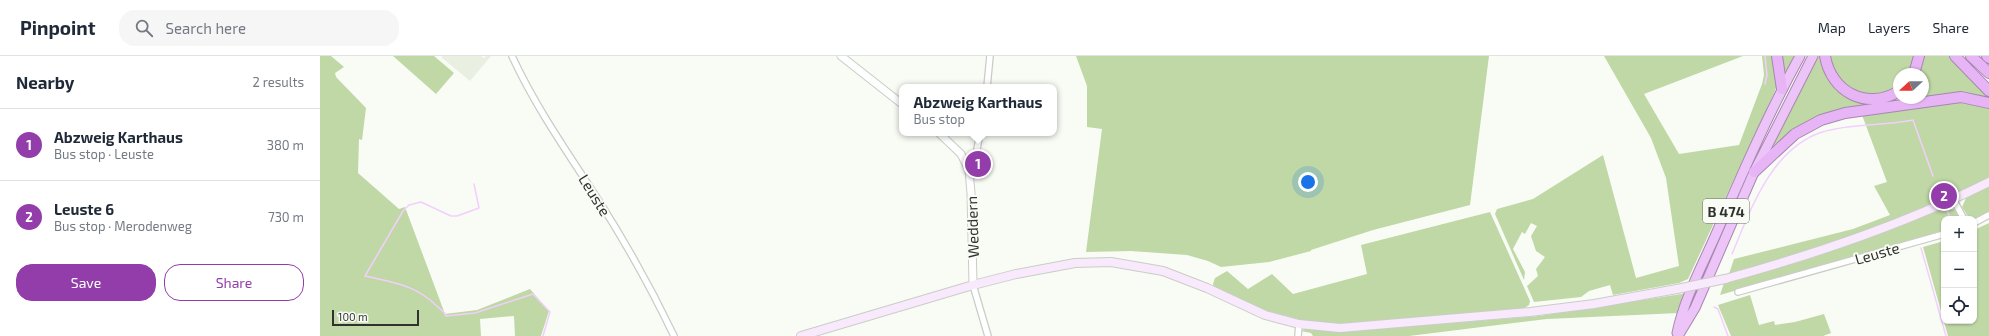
<!DOCTYPE html>
<html lang="en">
<head>
<meta charset="utf-8">
<style>
	:root { --surface:#fff; --page:#f6f6f7; --text:#1f2937; --muted:#747a83; --line:#e0e1e3; --accent:#923daa }
	body { margin:0; font-family:"Exo 2",sans-serif; background:var(--page); color:var(--text) }
	.controls { position:absolute; right:12px; bottom:12px; display:grid; overflow:hidden; border-radius:8px; box-shadow:0 1px 3px #0004 }
	.controls button { width:36px; height:36px; display:grid; place-items:center; padding:0; border:0; border-bottom:1px solid var(--line); background:var(--surface); color:var(--text); font:20px sans-serif }
	.compass { position:absolute; left:1573px; top:12px; width:36px; height:36px; border-radius:50%; background:var(--surface); box-shadow:0 1px 3px #0004; rotate:249deg }
	.scale { position:absolute; left:12px; bottom:10px; width:87px; box-sizing:border-box; padding-left:4px; border:2px solid #30322f; border-top:0; font-size:11px; line-height:14px; white-space:nowrap; color:#30322f; -webkit-text-stroke:3px #f8fcf5; paint-order:stroke }
	.you { position:absolute; left:988px; top:126px; width:14px; height:14px; margin:-10px; border:3px solid #fff; border-radius:50%; background:#1a73e8; box-shadow:0 0 0 6px #1a73e833 }
	.badge { display:grid; place-items:center; width:26px; height:26px; border-radius:50%; background:var(--accent); color:#fff; font-size:13px; font-weight:700 }
	.pin { position:absolute; translate:-50% -50%; border:2px solid #fff; box-shadow:0 1px 4px #0006 }
	.popup { position:absolute; left:579px; top:28px; width:158px; height:52px; box-sizing:border-box; display:grid; place-content:center; border-radius:8px; background:var(--surface); filter:drop-shadow(0 1px 3px #0005); font-size:13px; white-space:nowrap; color:var(--muted) }
	.popup b { font-size:15px; color:var(--text) }
	.popup::after { content:''; position:absolute; left:50%; top:100%; margin-left:-8px; border:8px solid transparent; border-top-color:var(--surface) }
	.list { margin:0; padding:0; list-style:none }
	h2 { display:flex; justify-content:space-between; align-items:center; height:52px; margin:0; padding:0 16px; font-size:17px }
	h2 small { font-size:13px; font-weight:400; color:var(--muted) }
	.list li { display:grid; grid-template-columns:26px 1fr auto; gap:12px; align-items:center; box-sizing:border-box; height:72px; padding:0 16px; border-top:1px solid var(--line) }
	.list b { display:block; font-size:15px; white-space:nowrap }
	.list p { margin:0; font-size:13px; white-space:nowrap; color:var(--muted) }
	.list em { font-size:13px; font-style:normal; color:var(--muted) }
	.actions { display:flex; gap:8px; padding:12px 16px }
	.actions a { flex:1; padding:9px 0; border:1px solid var(--accent); border-radius:16px; text-align:center; font-size:14px; color:var(--accent) }
	.actions .main { background:var(--accent); color:#fff }
	.icon { flex:none; width:22px; height:22px; fill:none; stroke:currentColor; stroke-width:2; stroke-linecap:round; stroke-linejoin:round }
	.map { position:relative; flex:none; width:1669px; height:280px; overflow:hidden }
	header { display:flex; align-items:center; gap:24px; box-sizing:border-box; height:56px; padding:0 20px; background:var(--surface); border-bottom:1px solid var(--line) }
	header strong { font-size:19px }
	nav { display:flex; gap:22px; margin-inline-start:auto; font-size:14px }
	.search { width:280px; height:36px; background:var(--page); display:flex; align-items:center; gap:10px; box-sizing:border-box; padding:0 14px; border-radius:16px; color:var(--muted); font-size:15px }
	main { display:flex }
	aside { flex:1; background:var(--surface) }
	.map>svg:first-child { display:block }
	.built { fill:#e9f0e2 }
	.green { fill:#bfd8a5 }
	.lines { fill:none; stroke-linecap:round; stroke-linejoin:round }
	.stream { stroke:#f3cfff; stroke-width:1.5 }
	.minor-casing { stroke:#cacdc7; stroke-width:8 }
	.tertiary-casing { stroke:#cacdc7; stroke-width:9 }
	.secondary-casing { stroke:#cacdc7; stroke-width:10 }
	.trunk-casing { stroke:#a787b0; stroke-width:11 }
	.motorway-casing { stroke:#a787b0; stroke-width:12 }
	.minor { stroke:#fff; stroke-width:5.5 }
	.tertiary { stroke:#fff; stroke-width:7 }
	.secondary { stroke:#f8e9fc; stroke-width:8 }
	.trunk { stroke:#ecc4f8; stroke-width:9 }
	.motorway { stroke:#e7b5f6; stroke-width:10 }
	.secondary-bridge-casing { stroke:#cacdc7; stroke-width:10; stroke-linecap:butt }
	.secondary-bridge { stroke:#f8e9fc; stroke-width:8 }
	.labels { text-anchor:middle; dominant-baseline:central; stroke-width:4; stroke-linejoin:round; paint-order:stroke }
	.shield { fill:#f8fcf5; stroke:#6c6f6a; stroke-width:1 }
	.shield-label { font-size:14px; font-weight:bold; fill:#30322f }
	.street-label { font-size:15px; fill:#30322f; stroke:#f8fcf5 }
</style>
</head>
<body>
<header>
<strong>Pinpoint</strong>
<div class="search"><svg class="icon" aria-label="search" viewBox="0 0 24 24"><circle cx="10" cy="10" r="6"/><path d="M15 15l6 6"/></svg>Search here</div>
<nav><a>Map</a><a>Layers</a><a>Share</a></nav>
</header>
<main>
<aside>
<h2>Nearby<small>2 results</small></h2>
<ul class="list">
<li><span class="badge">1</span><div><b>Abzweig Karthaus</b><p>Bus stop · Leuste</p></div><em>380 m</em></li>
<li><span class="badge">2</span><div><b>Leuste 6</b><p>Bus stop · Merodenweg</p></div><em>730 m</em></li>
</ul>
<div class="actions"><a class="main">Save</a><a>Share</a></div>
</aside>
<div class="map">
<svg width="1669" height="280" viewBox="0 0 1669 280">
	<rect width="100%" height="100%" fill="#f8fcf5"/>
	<path class="built" d="M123 0H161L164 2 166 0H171L150 25 121 1Z"/>
	<path class="green" d="M0 0H11L24 11 15 17 16 21 46 52 42 84 39 83 38 117 79 153 85 151 125 258 157 254 210 233 229 255 221 280H195L194 260 160 263 161 280H0Z
		M73 0H114L134 17 116 38Z
		M756 0H1169L1150 149 1053 174 991 194V195L949 206 901 211 888 205 867 199 811 195 766 196 782 73 767 71V30Z
		M1284 0H1423L1324 38 1359 98 1419 89 1442 28 1444 19 1442 0H1454L1457 28 1455 35 1368 223 1359 227 1293 239 1290 229 1269 235 1261 241 1214 246 1207 230 1218 220 1216 213 1225 201 1216 195 1211 180 1217 170 1211 167 1205 178 1202 176 1193 193 1205 216 1204 224 1175 158 1177 153 1213 143 1283 99 1316 222 1359 210 1346 122 1331 82Z
		M1461 0H1475L1466 17H1464Z
		M1499 0H1501L1528 41 1579 39V42H1603V18H1598L1603 0H1629L1669 40V43L1648 38 1522 55 1463 83 1450 92Z
		M1510 0H1595L1589 18H1579V30C1559 44 1524 40 1514 15 1512 11 1511 5 1510 0Z
		M1642 44 1669 51V123L1594 157 1518 186 1409 218 1414 203 1533 173 1570 159 1554 130 1567 126 1542 59Z
		M1669 130V156L1656 163 1649 162 1642 151 1646 142Z
		M1629 150 1636 155 1640 163H1624V175L1400 239 1404 227 1489 203 1561 177Z
		M1170 156 1210 245 1209 249 1202 254 1028 269 989 266 940 253 894 231 893 228 895 222 907 215 928 233 952 218 973 238 1047 218 1041 189Z
		M1669 167V280H1628L1603 191 1624 185V265H1654V174Z
		M1368 237 1359 257 1227 263 1089 280H993L991 277 981 275 985 273 1032 275 1219 260Z
		M1430 239 1439 269 1454 265 1455 269 1475 266 1504 258 1511 277 1503 280H1411L1398 249Z"/>
	<g class="lines">
		<path class="stream" d="M1445 0 1447 19 1445 28
			M154 128 159 152 137 160H131L101 146 89 149 83 155 45 220C75 227 96 229 118 251 122 255 125 255 126 260L155 257 213 238 230 256 223 280
			M1617 131 1621 140
			M1627 153 1630 163
			M1601 192 1626 280
			M1412 198C1431 153 1451 93 1502 76 1531 67 1563 70 1593 64L1613 120
			M1394 251 1398 253 1408 280"/>
		<g class="minor-casing">
			<path id="minor" d="M192 0C216 52 248 97 279 145 307 189 332 234 354 280
				M667 31 670 0
				M649 114 655 104 660 77
				M1633 143 1644 163
				M1654 167 1669 159
				M653 229 668 280
				M1418 236 1624 178
				M978 280 979 268"/>
		</g>
		<g class="tertiary-casing">
			<path id="tertiary" d="M521 0 582 48
				M619 77 641 98 649 114 651 137 653 229"/>
		</g>
		<g class="secondary-casing">
			<path id="secondary" d="M1405 223C1496 198 1585 168 1669 126
				M481 280 653 229 696 218 755 207 791 206 843 215 887 232 945 259 979 268 1020 272 1210 256 1274 248 1357 233"/>
		</g>
		<g class="trunk-casing">
			<path id="trunk" d="M1357 277C1364 243 1382 210 1396 178 1422 118 1448 58 1480 0
				M1358 280 1375 252 1434 116 1493 0"/>
		</g>
		<g class="motorway-casing">
			<path id="motorway" d="M1457 0 1462 33
				M1505 0C1511 36 1547 55 1579 35
				M1635 0 1669 35
				M1651 0 1669 17
				M1667 0 1669 2
				M1594 18 1599 0
				M1434 116 1475 78 1501 64 1525 57 1641 41 1669 47"/>
		</g>
		<use href="#minor" class="minor"/>
		<use href="#tertiary" class="tertiary"/>
		<use href="#secondary" class="secondary"/>
		<use href="#trunk" class="trunk"/>
		<use href="#motorway" class="motorway"/>
		<g class="secondary-bridge-casing">
			<path id="secondary-bridge" d="M1357 233 1405 223"/>
		</g>
		<use href="#secondary-bridge" class="secondary-bridge"/>
	</g>
	<g class="labels">
		<rect class="shield" x="1383" y="143" width="46" height="24" rx="3"/>
		<g class="shield-label">
			<text x="1406" y="155">B 474</text>
		</g>
		<g class="street-label">
			<text transform="translate(275 139) rotate(58)">Leuste</text>
			<text transform="translate(652 171) rotate(-92)">Weddern</text>
			<text transform="translate(1557 197) rotate(-16)">Leuste</text>
		</g>
	</g>
</svg>
<div class="controls">
<button>+</button>
<button>−</button>
<button><svg class="icon" aria-label="locate" viewBox="0 0 24 24"><circle cx="12" cy="12" r="6"/><path d="M12 2v4M12 18v4M2 12h4M18 12h4"/></svg></button>
</div>
<svg class="compass" viewBox="-18 -18 36 36"><path d="M0-13l5 13h-10z" fill="#e53935"/><path d="M0 13l5-13h-10z" fill="#747a83"/></svg>
<div class="scale">100 m</div>
<div class="you"></div>
<div class="pin badge" style="left:658px;top:108px">1</div>
<div class="popup"><b>Abzweig Karthaus</b>Bus stop</div>
<div class="pin badge" style="left:1624px;top:140px">2</div>
</div>
</main>
</body>
</html>
